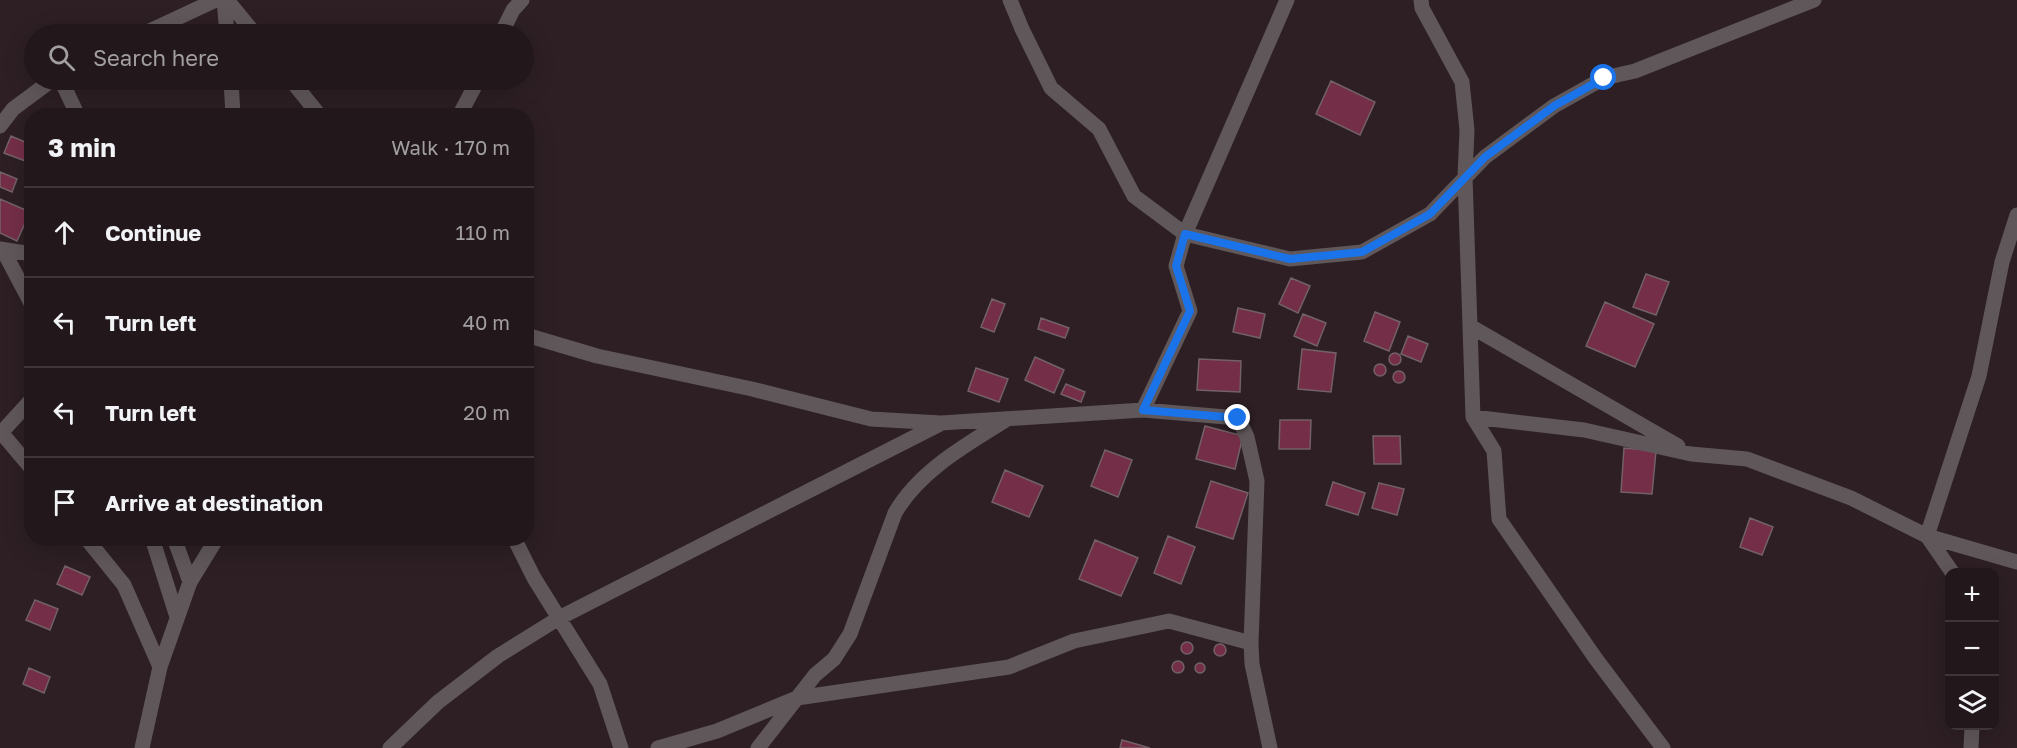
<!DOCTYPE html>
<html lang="en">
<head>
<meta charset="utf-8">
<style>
	:root { --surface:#22171a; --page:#2e2427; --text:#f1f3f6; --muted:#a29fa2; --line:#3f3639 }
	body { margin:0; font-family:"Golos Text",sans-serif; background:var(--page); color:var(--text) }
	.controls { position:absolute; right:18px; bottom:18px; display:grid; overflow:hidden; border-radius:12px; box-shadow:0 6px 24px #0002 }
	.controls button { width:54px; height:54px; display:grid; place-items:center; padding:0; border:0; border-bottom:2px solid var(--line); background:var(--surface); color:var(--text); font:30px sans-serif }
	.stop { position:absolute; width:18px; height:18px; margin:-14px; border:4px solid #1a73e8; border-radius:50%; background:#fff }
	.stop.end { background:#1a73e8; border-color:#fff; box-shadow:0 2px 6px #0008 }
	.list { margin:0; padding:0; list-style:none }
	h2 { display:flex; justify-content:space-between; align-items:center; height:78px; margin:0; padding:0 24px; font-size:26px }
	h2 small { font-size:20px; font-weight:400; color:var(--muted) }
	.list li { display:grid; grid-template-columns:39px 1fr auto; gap:18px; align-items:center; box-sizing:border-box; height:90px; padding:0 24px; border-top:2px solid var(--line) }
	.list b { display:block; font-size:22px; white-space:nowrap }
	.list em { font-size:20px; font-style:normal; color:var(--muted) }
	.icon { flex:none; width:33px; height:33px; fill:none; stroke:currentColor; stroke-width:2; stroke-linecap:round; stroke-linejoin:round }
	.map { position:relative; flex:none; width:2017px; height:748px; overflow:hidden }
	.search { position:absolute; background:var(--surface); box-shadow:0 6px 24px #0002; left:24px; top:24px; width:510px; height:66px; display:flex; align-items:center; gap:15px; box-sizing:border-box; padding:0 21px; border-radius:33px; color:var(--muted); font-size:22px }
	.panel { position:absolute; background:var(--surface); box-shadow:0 6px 24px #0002; left:24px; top:108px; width:510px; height:438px; border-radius:24px }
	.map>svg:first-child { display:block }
	.building { fill:#742e48; stroke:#726166; stroke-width:1.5 }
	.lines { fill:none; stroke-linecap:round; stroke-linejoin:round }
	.minor { stroke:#5f5759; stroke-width:15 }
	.route { stroke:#1a73e8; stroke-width:8 }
</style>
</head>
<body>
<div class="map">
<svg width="2017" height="748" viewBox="0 0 2017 748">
	<rect width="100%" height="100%" fill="#2d1f23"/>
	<path class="building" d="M1331 81 1375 102 1360 135 1316 114Z
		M11 136 32 145V153L28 162 4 153Z
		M0 172 17 179 12 192 0 187Z
		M0 199 30 212 17 241 0 233Z
		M1646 274 1669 282 1656 315 1633 307Z
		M1291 278 1310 286 1298 313 1279 304Z
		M992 299 1005 304 994 332 981 327Z
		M1605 302 1654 324 1635 367 1586 346Z
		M1238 308 1265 314 1260 338 1233 332Z
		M1375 312 1400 322 1389 351 1364 341Z
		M1303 314 1326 323 1317 346 1294 336Z
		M1041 318 1069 328 1065 338 1038 329Z
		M1408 336 1428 344 1421 362 1401 354Z
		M1302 349 1336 353 1331 392 1298 389Z
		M1389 359a6 6 0 1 1 12 0a6 6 0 1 1-12 0Z
		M1035 357 1064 370 1054 393 1025 380Z
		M1199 359 1241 361 1240 392 1197 390Z
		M1374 370a6 6 0 1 1 12 0a6 6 0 1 1-12 0Z
		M976 368 1008 379 999 402 968 391Z
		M1393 377a6 6 0 1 1 12 0a6 6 0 1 1-12 0Z
		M1066 384 1085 392 1081 402 1061 394Z
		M1280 420H1311L1310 449H1279Z
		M1205 426 1243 436 1235 469 1196 459Z
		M1373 436H1400L1401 464H1374Z
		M1624 448 1656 451 1652 494 1621 492Z
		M1105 450 1132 460 1118 497 1091 486Z
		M1005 470 1043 486 1029 517 992 502Z
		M1211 481 1248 493 1233 539 1196 527Z
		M1333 482 1365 493 1358 515 1326 505Z
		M1379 483 1404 489 1397 515 1372 508Z
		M1750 518 1773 527 1762 555 1740 547Z
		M1168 536 1195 547 1181 584 1154 573Z
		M1095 540 1138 558 1121 596 1079 579Z
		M65 566 90 577 82 595 57 584Z
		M35 600 58 609 50 630 26 620Z
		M1181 648a6 6 0 1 1 12 0a6 6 0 1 1-12 0Z
		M1214 650a6 6 0 1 1 12 0a6 6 0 1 1-12 0Z
		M1172 667a6 6 0 1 1 12 0a6 6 0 1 1-12 0Z
		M1195 668a5 5 0 1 1 10 0a5 5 0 1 1-10 0Z
		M29 668 50 677 44 693 23 684Z
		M1122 740 1150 748H1120Z"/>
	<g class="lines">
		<path class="minor" d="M224 0 227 34
			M227 0 255 34
			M1010 0 1022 29 1051 88 1099 129 1134 196 1185 234 1290 259 1362 252 1430 214 1485 157 1554 106 1604 78 1635 71 1814 0
			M1421 0 1422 8 1462 82 1467 130 1465 176 1473 417 1494 451 1499 519 1596 659 1663 748
			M143 34 216 0
			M501 34 513 10 522 0
			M61 80 78 116
			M231 80 233 116
			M291 80 320 116
			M459 116 478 80
			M0 126 13 109 52 80
			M0 249 32 254
			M3 250 32 305
			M1470 326 1678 446
			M526 335 597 356 752 389 871 419 941 423 1143 410 1238 418 1247 437 1257 481 1251 643 1252 664 1270 748
			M1143 410 1190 311 1176 266 1185 234 1287 0
			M1473 417 1584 430 1691 454 1747 459 1851 498 1927 536 2017 562
			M0 431 32 469
			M0 434 32 399
			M1927 536 1979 376 2002 262 2017 215
			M1927 536 1952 572
			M86 538 124 585 160 667
			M152 538 177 617
			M174 538 190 582
			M514 538 534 578 600 684 621 748
			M142 748 160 667 190 582 217 538
			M390 748 438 702 498 656 559 618 940 424
			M658 748 717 731 797 698 1009 667 1074 641 1169 621 1251 643
			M758 748 815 675 834 659 850 634 895 513C919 471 966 445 1006 420
			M1971 748 1972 726"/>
	</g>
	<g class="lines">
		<path class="route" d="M1238 418 1143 410 1190 311 1176 266 1185 234 1290 259 1362 252 1430 214 1485 157 1554 106 1604 78"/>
	</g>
</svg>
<div class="controls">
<button>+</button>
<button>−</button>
<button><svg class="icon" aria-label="layers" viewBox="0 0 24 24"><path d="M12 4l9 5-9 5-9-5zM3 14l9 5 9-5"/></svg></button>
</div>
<div class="stop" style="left:1604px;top:78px"></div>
<div class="stop end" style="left:1238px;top:418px"></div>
<div class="search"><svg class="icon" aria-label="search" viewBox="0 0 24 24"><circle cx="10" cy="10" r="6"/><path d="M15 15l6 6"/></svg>Search here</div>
<section class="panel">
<h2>3 min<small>Walk · 170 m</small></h2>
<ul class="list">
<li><svg class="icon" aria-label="ahead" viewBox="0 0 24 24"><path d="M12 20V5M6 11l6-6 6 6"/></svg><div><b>Continue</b></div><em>110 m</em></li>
<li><svg class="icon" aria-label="left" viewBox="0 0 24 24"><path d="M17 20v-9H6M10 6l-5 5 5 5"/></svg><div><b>Turn left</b></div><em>40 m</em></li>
<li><svg class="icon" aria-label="left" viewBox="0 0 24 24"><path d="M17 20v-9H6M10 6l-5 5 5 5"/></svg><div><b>Turn left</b></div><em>20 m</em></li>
<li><svg class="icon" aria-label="arrive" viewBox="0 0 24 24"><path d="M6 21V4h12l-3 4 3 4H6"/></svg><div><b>Arrive at destination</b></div></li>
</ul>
</section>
</div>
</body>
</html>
